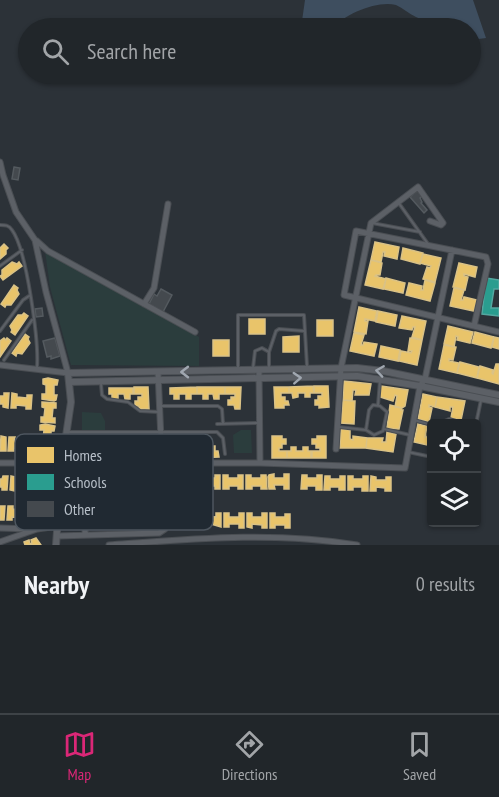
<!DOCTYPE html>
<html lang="en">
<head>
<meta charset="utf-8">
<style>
	:root { --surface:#21262a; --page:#292e32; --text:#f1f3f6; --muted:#a2a5a8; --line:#3e4347; --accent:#db2777 }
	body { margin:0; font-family:"PT Sans Narrow",sans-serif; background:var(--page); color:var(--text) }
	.controls { position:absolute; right:18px; bottom:18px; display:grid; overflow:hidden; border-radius:6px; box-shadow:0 2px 4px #0004 }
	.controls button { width:54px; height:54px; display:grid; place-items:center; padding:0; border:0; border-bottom:2px solid var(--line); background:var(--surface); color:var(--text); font:30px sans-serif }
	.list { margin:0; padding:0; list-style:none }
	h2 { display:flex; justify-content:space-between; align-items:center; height:78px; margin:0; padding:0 24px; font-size:26px }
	h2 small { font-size:20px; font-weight:400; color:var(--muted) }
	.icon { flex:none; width:33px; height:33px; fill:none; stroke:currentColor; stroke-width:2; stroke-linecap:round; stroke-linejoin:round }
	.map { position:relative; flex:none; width:499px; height:545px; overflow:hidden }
	.search { position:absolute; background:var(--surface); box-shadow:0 2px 4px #0004; left:18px; right:18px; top:18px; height:66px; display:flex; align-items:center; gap:15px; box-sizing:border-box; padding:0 21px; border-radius:33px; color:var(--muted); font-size:22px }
	.sheet { height:168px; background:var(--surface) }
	nav { display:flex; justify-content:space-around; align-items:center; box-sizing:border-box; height:84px; border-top:2px solid var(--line); background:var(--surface); font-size:16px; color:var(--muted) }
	nav a { display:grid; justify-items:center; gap:3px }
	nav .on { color:var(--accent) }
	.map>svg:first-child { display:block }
	.green { fill:#2b3d3d }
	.water { fill:#3e4e5f }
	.homes { fill:#e9c46a; stroke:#dac286; stroke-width:1.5 }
	.schools { fill:#2a9d8f; stroke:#54a7a0; stroke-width:1.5 }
	.building { fill:#44494e; stroke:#545a5f; stroke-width:1.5 }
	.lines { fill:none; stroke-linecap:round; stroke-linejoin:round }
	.service-casing { stroke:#4a4e53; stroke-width:4 }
	.minor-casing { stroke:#4a4e53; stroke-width:7 }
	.tertiary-casing { stroke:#4a4e53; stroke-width:8 }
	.service { stroke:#5c6066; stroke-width:2 }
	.minor { stroke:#5c6066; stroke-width:5 }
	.tertiary { stroke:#5c6066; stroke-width:6 }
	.oneway { stroke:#a0a7b0 }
	.key { fill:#202932; stroke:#4d565f; stroke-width:1.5 }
	.key-label { font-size:16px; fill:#b7bfc8 }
</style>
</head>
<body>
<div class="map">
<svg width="499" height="545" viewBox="0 0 499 545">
	<rect width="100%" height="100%" fill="#2c3238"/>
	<path class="green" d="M45 251 199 337V366L71 365 50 287Z
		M82 412 101 413 105 421V431L82 430Z
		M241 430H251L252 453H234L233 435Z"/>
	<path class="water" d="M305 0H473L486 38 471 40 470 28C454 28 454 28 439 23 432 20 423 21 416 17 409 14 403 8 396 5 378 0 344 14 333 28H301Z"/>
	<path class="homes" d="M375 242 399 247 397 259 384 256 385 252H383L381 262 371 260Z
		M4 244 8 248 6 250V254L0 259V248Z
		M403 248 423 253 420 264 401 259Z
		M423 254 441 258 435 282 423 279 427 267 430 268 431 266 420 263Z
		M371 260 382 263 380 275H376L375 276 386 279 383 289 365 285Z
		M12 262 17 264 19 262 22 266 3 280 0 276 2 275V270Z
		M459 263 477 267 475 277 464 274V276L468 277 465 290 453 287Z
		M386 278 405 283 403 293 384 289Z
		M425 280 435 283 430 301 406 295 409 283 422 286 421 290H423Z
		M14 285 18 288 17 290 19 294 11 305H6L5 307 1 304Z
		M454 288 464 290 461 300H463L464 297 477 300 474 311 450 306Z
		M359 307 377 311 375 321 365 319V321H368L366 334 354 332Z
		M378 311 397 315 395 326 376 322Z
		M24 313 28 316 15 335 11 332 12 330 10 326 18 315H22Z
		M402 316 426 321 422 340 412 337 415 327H413L412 330 399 328Z
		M249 319H265V334H249Z
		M317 320H333V336H317Z
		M448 326 473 332 470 343 457 340 458 337 456 336 454 347 444 344Z
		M475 332 494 337 491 348 472 343Z
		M354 333 364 335 361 345H363L364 342 377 344 374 356 350 351Z
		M25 334 29 337 28 339 30 343 22 354 17 353 16 356 12 353Z
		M299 336V352H283V337Z
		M494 337 499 338V349L492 347Z
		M4 338 6 340 7 338 11 341 0 357V341Z
		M410 338 422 340 417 365 399 361 401 351 411 353 412 351H408Z
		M213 340H229V356H213Z
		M444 345 456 347 453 360 449 359V361L459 363 457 373 439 369Z
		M381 346 400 350 398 361 379 357Z
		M460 362 479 367 477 378 457 373Z
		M496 364H499V384L477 378 480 366 493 370 492 373 493 374Z
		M48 378 58 380 57 385H54V395H57L56 400 54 401 42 399V394H46V385L43 384V379Z
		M344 381 371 384 369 395H355L356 390H353L352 401 343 400Z
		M313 386 314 393H310V397H305V393H298V397L293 398 292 393H289V387Z
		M314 386H328L329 407 319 408V405H315V400H318V396H322V393H314Z
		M381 386 408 390 405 406 402 408 395 407 397 396 395 395 393 401 380 397Z
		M134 387H148L149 409H139V406H135V401H138V397H142V394H134Z
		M197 387V394H191V399H186V394H179V399H174V394H170V388Z
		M197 387H225V394H219V399H214L213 394H208V399H203V394H197Z
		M225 387H241L240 409H235L234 405H228V400H231V397H235V394H225Z
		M274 387H289V393H281V397H285V401H288L289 405H284V408H275Z
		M109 388H133V394H130V399H125L124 394H118V399H112V394H109Z
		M4 393H9L8 408 3 407V404H0V396H4Z
		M12 393 17 394V397L27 398V395H32L31 409H26V406L16 405V408H11Z
		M423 394 437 397 435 407 429 405V407L432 408 429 422 418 419Z
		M437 397 465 401 461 420 451 418 453 407H450V411L435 407Z
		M343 400 355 401 354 424 341 423Z
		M42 402 56 403V408H53L52 418H55V423L41 422V417H44L45 408 42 407Z
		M390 405 402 408 401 410H403L399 429 387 428Z
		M45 424 55 426 54 431H51V441H54L53 446 51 447 39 445V440H43L44 430H40V425Z
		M418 424 427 426 425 437H427L428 433 432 434V446L414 442Z
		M341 429 350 430V439L353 440V436L367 438 366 448H340Z
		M387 432 396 434 393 452 366 448 367 438H383L382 442H386Z
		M1 436 6 437V451H0Z
		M272 436H282V439H286V444H282V448H279V451H287V458H272Z
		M317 436H326V458H312V451H320V448H316V444H312V439H317Z
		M9 437H15L14 440 24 441V437L29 438V452H24V449L14 448V451H8Z
		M203 446V451H210V446H215V451H218L219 457 194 458V451H198V447Z
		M291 447H296V451H303V447H308V451H311V458H287V451H291Z
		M274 474V478H284V474H289V489H284V485H274L275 489H269L268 477 269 475Z
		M200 475H205V478H215V475H220V489H215V486H206V489H200Z
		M223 475H228V478H238V475H243V489H238V486H229V489H223Z
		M246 475H251V478H261V475H266L267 489H261V486H252V489H246Z
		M302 475H307V478H317V475H322V490H316V486H307V489H301Z
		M3 476H8L7 490H2V487H0V479H2Z
		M11 476 16 477V480L25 481 26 477 31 478 30 492H25V488H15V491L10 490Z
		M325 476H330V479H340V476H345V490H339V487H330V490H324Z
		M348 476H353V479H363V476H368V491H362V487H353V490H348Z
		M371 476 376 477V480H386V477H391V491H385V488L376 487V491H370Z
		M0 506H5L4 520H0Z
		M8 506H13V509L22 510 23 506 28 507 27 521H22V518L12 517V520H7Z
		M201 513H206V516L216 517V513H221V527L211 524 201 527Z
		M224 513H229V517H239V513H244V528H239V524H229V527H224Z
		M247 513H252V517H262V513H267V528H262V525L252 524V528L247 527Z
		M270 513H275V517H285V514H290V528H285V525H275V528H270Z
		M36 538 41 545H25L24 542 29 540 30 544 32 543 31 540Z"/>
	<path class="schools" d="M486 278 499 280V289H494L491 308H499V316L482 314Z"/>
	<path class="building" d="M14 167 20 168 18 180 12 179Z
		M419 189 424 195 420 198 422 202 421 203 427 210 424 213 410 197Z
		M161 289 172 295 163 312 149 304 154 294 157 296Z
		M42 308 43 316 36 317 35 309Z
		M55 338 60 356 51 359V356L47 357 43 341Z"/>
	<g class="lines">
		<g class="service-casing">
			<path id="service" d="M398 202 428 244
				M372 223 420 232
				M0 225C5 225 9 225 12 230 27 250 39 343 37 368
				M0 266 22 250
				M0 331 23 300 29 296
				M269 352 276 331 279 329 304 331
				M4 360 32 320
				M238 368V315H304L307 366
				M253 368 255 351 262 348 269 352V369
				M101 384 102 395 107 399 128 402 140 411 159 412
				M373 405 380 406 387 412 383 431 374 435 366 430 369 410Z
				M378 405 380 381
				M160 406H218L222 409 223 424
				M414 420 432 425
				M217 424 259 423
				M438 424 449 419 466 424
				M476 424 481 400
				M339 427 366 430
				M384 429 410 435
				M67 432H217L223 438 225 454
				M408 452 432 457"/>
		</g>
		<g class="minor-casing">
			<path id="minor" d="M0 162 3 175 16 212 35 240 46 292 68 373 0 365
				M37 241 48 251 195 332
				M144 304 154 288 168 204
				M474 326 488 264 486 257 356 231 344 295 499 332
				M259 371 260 463
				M336 449 341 368 371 223 418 187 443 223 441 225 430 221
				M0 463H260L405 468 420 386 425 379 452 250
				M0 528 32 529
				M85 534 86 464
				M57 536 159 533 165 529 158 372
				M0 542 37 529 58 526
				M109 545C191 539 275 531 357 545"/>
		</g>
		<g class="tertiary-casing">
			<path id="tertiary" d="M70 382 357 376 420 386 499 402
				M56 545 62 463 71 402 68 373 357 368 383 371 499 395"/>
		</g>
		<use href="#service" class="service"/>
		<use href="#minor" class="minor"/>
		<use href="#tertiary" class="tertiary"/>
	</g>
	<defs><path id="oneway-chevron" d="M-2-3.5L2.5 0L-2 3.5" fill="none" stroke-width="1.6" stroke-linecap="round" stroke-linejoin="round" transform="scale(1.5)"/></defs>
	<g class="oneway">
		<use href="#oneway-chevron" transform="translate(380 371) rotate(-172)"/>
		<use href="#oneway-chevron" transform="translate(185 372) rotate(180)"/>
		<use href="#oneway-chevron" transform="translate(297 378) rotate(-3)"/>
	</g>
	<rect x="15" y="434" width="198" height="96" rx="9" class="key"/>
	<rect x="27" y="447" width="27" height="16" fill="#e9c46a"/>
	<rect x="27" y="474" width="27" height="16" fill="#2a9d8f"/>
	<rect x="27" y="501" width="27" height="16" fill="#44494e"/>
	<g class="key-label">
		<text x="64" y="461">Homes</text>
		<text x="64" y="488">Schools</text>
		<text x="64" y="515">Other</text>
	</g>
</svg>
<div class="controls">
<button><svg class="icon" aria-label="locate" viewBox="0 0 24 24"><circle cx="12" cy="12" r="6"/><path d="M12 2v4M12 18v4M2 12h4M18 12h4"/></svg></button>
<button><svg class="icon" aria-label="layers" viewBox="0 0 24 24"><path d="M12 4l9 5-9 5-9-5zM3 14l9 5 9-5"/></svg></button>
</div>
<div class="search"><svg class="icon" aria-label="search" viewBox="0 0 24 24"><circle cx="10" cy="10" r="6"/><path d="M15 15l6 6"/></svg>Search here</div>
</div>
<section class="sheet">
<h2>Nearby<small>0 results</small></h2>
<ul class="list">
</ul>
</section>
<nav>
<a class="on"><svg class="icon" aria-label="map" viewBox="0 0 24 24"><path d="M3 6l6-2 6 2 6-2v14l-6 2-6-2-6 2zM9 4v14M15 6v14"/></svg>Map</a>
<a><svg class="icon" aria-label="directions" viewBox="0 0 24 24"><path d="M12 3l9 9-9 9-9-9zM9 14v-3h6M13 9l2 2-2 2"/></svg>Directions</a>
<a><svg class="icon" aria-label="saved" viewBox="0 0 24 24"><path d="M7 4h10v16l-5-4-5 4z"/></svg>Saved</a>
</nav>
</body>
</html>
